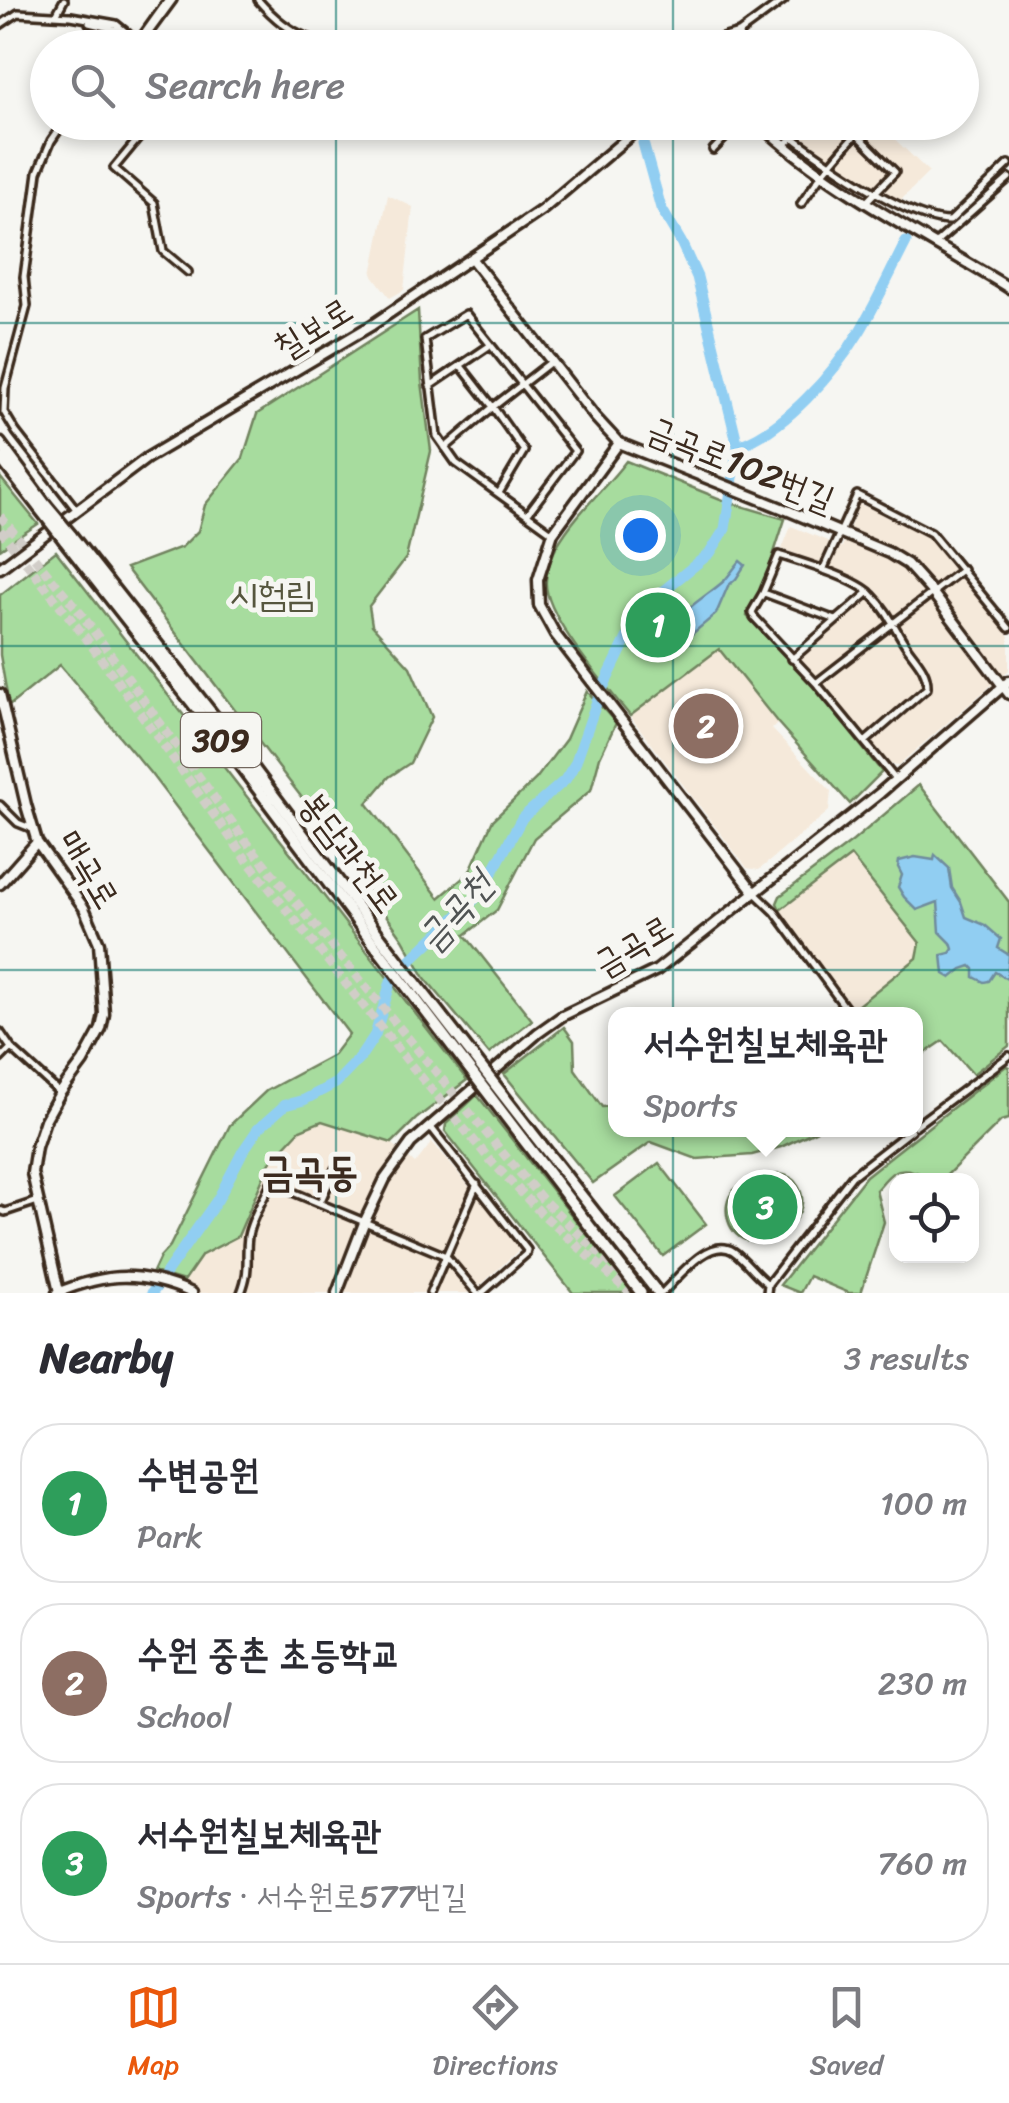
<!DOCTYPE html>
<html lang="en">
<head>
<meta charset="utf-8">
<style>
	:root { --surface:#fff; --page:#f7f7f7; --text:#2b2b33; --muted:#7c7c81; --line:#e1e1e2; --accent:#ea580c }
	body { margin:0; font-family:Sriracha,"Poor Story",sans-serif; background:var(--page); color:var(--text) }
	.controls { position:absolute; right:30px; bottom:30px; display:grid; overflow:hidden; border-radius:20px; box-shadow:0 5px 15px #0003 }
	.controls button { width:90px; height:90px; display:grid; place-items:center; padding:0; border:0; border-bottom:2px solid var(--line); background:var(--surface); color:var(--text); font:50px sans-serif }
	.you { position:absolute; left:640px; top:535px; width:35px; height:35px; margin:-25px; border:8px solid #fff; border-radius:50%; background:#1a73e8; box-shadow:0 0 0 15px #1a73e833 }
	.badge { display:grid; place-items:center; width:65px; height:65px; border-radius:50%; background:var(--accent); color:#fff; font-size:32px; font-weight:700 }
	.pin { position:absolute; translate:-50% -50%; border:5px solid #fff; box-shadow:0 2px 10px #0006 }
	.popup { position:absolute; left:608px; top:1007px; width:315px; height:130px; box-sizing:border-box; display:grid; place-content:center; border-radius:20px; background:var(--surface); filter:drop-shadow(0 2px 8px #0005); font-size:32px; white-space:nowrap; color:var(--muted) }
	.popup b { font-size:38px; color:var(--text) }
	.popup::after { content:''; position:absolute; left:50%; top:100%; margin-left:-20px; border:20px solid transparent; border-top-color:var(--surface) }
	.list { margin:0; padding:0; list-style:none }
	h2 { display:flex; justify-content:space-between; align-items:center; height:130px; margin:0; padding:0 40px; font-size:42px }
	h2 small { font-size:32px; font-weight:400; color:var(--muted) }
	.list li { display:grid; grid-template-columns:65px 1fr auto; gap:30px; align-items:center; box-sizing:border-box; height:160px; margin:0 20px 20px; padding:0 20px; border:2px solid var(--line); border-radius:40px }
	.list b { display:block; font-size:38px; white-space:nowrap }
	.list p { margin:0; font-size:32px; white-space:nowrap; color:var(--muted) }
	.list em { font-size:32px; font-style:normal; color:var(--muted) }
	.icon { flex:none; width:55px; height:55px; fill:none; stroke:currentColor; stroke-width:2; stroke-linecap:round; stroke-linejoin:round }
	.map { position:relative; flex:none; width:1009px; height:1293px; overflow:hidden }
	.search { position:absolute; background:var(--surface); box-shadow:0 5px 15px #0003; left:30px; right:30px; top:30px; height:110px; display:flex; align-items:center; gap:25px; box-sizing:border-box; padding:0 35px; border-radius:55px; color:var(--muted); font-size:38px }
	.sheet { height:670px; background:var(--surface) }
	nav { display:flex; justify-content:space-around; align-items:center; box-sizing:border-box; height:140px; border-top:2px solid var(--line); background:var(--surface); font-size:28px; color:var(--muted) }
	nav a { display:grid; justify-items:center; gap:5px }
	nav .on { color:var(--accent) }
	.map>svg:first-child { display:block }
	.built { fill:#f5e9da }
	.green { fill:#a7dc9e; stroke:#71835e; stroke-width:2.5 }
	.water { fill:#91cef2; stroke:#6f8c9d; stroke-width:2.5 }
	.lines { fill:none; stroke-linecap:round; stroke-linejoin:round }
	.river { stroke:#91cef2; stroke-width:11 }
	.highway-tunnel { stroke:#d1cdc8; stroke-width:9; stroke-dasharray:9 4.5; stroke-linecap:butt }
	.street-casing { stroke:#3b2a1e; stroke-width:12 }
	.secondary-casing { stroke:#3b2a1e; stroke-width:15 }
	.highway-casing { stroke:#3b2a1e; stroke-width:16 }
	.street { stroke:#f6f6f2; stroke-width:5 }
	.secondary { stroke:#f6f6f2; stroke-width:8 }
	.highway { stroke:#f6f6f2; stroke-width:9 }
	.highway-bridge-casing { stroke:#3b2a1e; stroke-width:16; stroke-linecap:butt }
	.highway-bridge { stroke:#f6f6f2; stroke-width:9 }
	.grid { fill:none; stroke:#0f766e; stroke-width:2.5; stroke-opacity:0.55 }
	.labels { text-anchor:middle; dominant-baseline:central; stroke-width:10; stroke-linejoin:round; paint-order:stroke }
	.shield { fill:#f6f6f2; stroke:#73675e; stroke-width:2.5 }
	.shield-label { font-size:32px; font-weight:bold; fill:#3b2a1e }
	.street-label { font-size:35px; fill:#3b2a1e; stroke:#f6f6f2 }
	.park-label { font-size:35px; fill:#56563e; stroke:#f6f6f2 }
	.water-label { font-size:38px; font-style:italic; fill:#505353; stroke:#f6f6f2 }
	.quarter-label { font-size:40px; font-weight:bold; fill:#3b2a1e; stroke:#f6f6f2 }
</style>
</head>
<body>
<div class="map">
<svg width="1009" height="1293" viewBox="0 0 1009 1293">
	<rect width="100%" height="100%" fill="#f6f6f2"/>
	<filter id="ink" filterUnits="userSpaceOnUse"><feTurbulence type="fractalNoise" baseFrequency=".01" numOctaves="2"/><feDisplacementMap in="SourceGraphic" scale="20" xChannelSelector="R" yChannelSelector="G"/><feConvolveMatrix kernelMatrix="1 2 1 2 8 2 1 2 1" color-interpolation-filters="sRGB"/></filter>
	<g filter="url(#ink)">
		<path class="built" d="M775 123H878L929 172 898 203 798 144Z
			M388 195 413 207 404 290 390 298 372 274Z
			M859 504 885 514 928 537 960 571 1009 636V670L897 766 887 763 801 662 802 657 877 591 782 549 791 526 842 547Z
			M719 649 778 723 772 729 831 791 829 811 759 870 747 868 630 716Z
			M851 856 920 943 917 958 852 1010 780 910Z
			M322 1121 392 1143 415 1164 432 1142 521 1248 472 1293H182L184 1281 202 1255 238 1236 270 1162 300 1130Z"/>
		<path class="green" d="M418 310 422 382 431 451 406 558 369 606 372 625 410 667 432 717 410 763 389 777 367 803 439 898 469 873 493 820 536 779 566 739 587 691 616 723 600 757 591 790 534 838 497 910 465 935 532 1020 489 1054 425 978 403 939 322 824 126 568 182 547 198 531 205 505 243 458 257 414Z
			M626 461 728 502 785 519 764 584 747 616 814 687 882 772 850 804 778 723 719 649 630 716C608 688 543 615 546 581 546 571 553 553 558 544 576 513 604 490 626 461Z
			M0 477 38 524 0 549Z
			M56 551 467 1080 416 1119 392 1143 322 1121 300 1130 270 1162 238 1236 202 1255 184 1281 153 1272 160 1257 170 1246 230 1125 266 1091 333 1055 349 1034 151 774 60 665 9 706 0 655V595Z
			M919 785 1009 902V1046L973 1074 943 1041 915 1060V1014H853L852 1010 917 958 920 943 851 856 780 910 777 903 780 896 853 841Z
			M564 1027 574 1041 575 1069 602 1107 615 1106V1130H817L781 1147 752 1155 697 1159 651 1142 593 1183 504 1074Z
			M1006 1066 1009 1067V1119L1001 1121 942 1180C926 1180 909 1163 894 1172 887 1176 881 1185 876 1190L884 1222 861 1293H849L809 1276 800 1293 780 1285 866 1176Z
			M477 1095 633 1293H573L445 1131 446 1124Z
			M659 1163 706 1224 663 1256 615 1196Z
			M779 1174C788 1175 793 1178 798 1186 815 1213 777 1244 750 1241 728 1238 719 1206 734 1190 744 1180 765 1177 779 1174Z"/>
		<path class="water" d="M740 561 745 565 736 579 728 586 716 614 679 645 664 650 660 648C660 622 707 597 725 580 730 574 735 567 740 561Z
			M935 855 949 868 952 888 961 902 966 917 985 925 1001 939 998 948 1009 955 1007 979 995 972 989 981 984 982 974 977V969L971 966 962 969 951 978 944 974 942 955 950 953 953 949 951 943 940 932 938 902 917 910 904 897 898 887 902 875 898 867 899 861 915 857 934 860Z"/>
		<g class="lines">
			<path class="river" d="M738 446C784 431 835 372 860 331 877 302 891 271 906 242
				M152 1293 218 1199 243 1151 258 1129 285 1105 304 1100 336 1083 359 1059 375 1035 391 981 398 972 481 893 522 818 565 780 575 764 598 698 627 638 645 609 663 591 710 553 725 529 738 446 697 277 681 242 661 208 643 143"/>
			<path class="highway-tunnel" d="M0 516 82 615 244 839 502 1152 542 1199 626 1278
				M0 530 86 638 243 855 411 1065 491 1161 541 1213 630 1293"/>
			<g class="street-casing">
				<path id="street" d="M258 0C297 45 322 43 378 48
					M56 15 64 0
					M89 23 118 30 141 48
					M0 25 18 13 71 16 116 24 138 42 168 0
					M145 38 173 0
					M286 48 297 37
					M701 48 715 40 739 33 741 48
					M726 48 739 33 784 0
					M64 122 51 141 38 172 24 277 27 306 5 388 4 412 16 432 76 509
					M152 122 114 168 154 203 163 251 188 272
					M628 122H629
					M747 122 752 128 757 122
					M778 122C786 130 793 138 802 144 834 167 912 222 950 221L1009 164
					M845 122 895 172 866 202
					M786 144 809 122
					M713 150 740 122
					M801 204 822 174 856 134
					M936 243 1009 178
					M461 366 493 407 552 361
					M430 386 489 346
					M445 448 493 407 524 451 499 493
					M528 513 575 451 466 314 425 339 437 436 456 463 553 533
					M823 570 857 495 931 533 1009 628
					M764 593 836 620
					M792 659 869 592
					M816 683 963 569
					M865 742 927 688C928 671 917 661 907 647 895 629 889 612 872 595 856 578 803 563 779 555L763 593 752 612 755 618 816 683 896 780
					M0 805 18 823 33 829
					M755 893 775 912 850 1014
					M0 1032 11 1048 60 1093
					M0 1059 11 1048
					M430 1126 527 1250 526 1254 482 1293
					M915 1126 1009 1056
					M320 1203 335 1169
					M0 1210 5 1212 38 1201
					M241 1293C251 1267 245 1260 248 1236 251 1218 264 1199 271 1183L446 1256 477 1293
					M430 1293 477 1184
					M662 1293C678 1278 709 1236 733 1251 746 1260 755 1275 768 1284
					M767 1293 768 1284 852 1176 911 1130"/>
			</g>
			<g class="secondary-casing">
				<path id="secondary" d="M758 122C830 190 925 236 1009 288
					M471 258 595 417 619 443 789 511 889 553 907 564 932 592 1009 694
					M619 443 553 533 538 580 539 605 555 634 755 893
					M0 568 147 458 372 325 542 210 646 122
					M0 694 26 805 37 842 84 908 99 943 104 1014 101 1029 83 1062 60 1093 45 1120 36 1147 32 1173 59 1292
					M0 884 37 842
					M57 1293C107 1272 142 1271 192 1293
					M337 1293 364 1223 385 1179 411 1143 538 1033 562 1016 657 970 880 793 1009 681"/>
			</g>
			<g class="highway-casing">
				<path id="highway" d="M0 443 45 504
					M0 458 39 508
					M71 535 221 725 381 938
					M64 540 215 732 374 944
					M530 1130 658 1293
					M522 1138 641 1293"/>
			</g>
			<use href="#street" class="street"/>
			<use href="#secondary" class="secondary"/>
			<use href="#highway" class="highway"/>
			<g class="highway-bridge-casing">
				<path id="highway-bridge" d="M45 504 71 535
					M39 508 64 540
					M381 938 530 1130
					M374 944 522 1138"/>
			</g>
			<use href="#highway-bridge" class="highway-bridge"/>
		</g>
	</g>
	<path class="grid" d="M336 0V48M673 0V48M336 122V1293M673 122V1293M0 323H1009M0 646H1009M0 970H1009"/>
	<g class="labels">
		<rect class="shield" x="181" y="713" width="80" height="54" rx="8"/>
		<g class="shield-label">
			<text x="221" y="740">309</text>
		</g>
		<g class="street-label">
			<text transform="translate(313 328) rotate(-32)">칠보로</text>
			<text transform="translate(741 464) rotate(22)">금곡로102번길</text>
			<text transform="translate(350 852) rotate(53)">봉담과천로</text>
			<text transform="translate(89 869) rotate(59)">매곡로</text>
			<text transform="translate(633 945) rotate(-31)">금곡로</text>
		</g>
		<g class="park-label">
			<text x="272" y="594">시험림</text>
		</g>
		<g class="water-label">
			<text transform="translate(455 911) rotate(-48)">금곡천</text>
		</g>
		<g class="quarter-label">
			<text x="310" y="1171">금곡동</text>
		</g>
	</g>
</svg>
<div class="controls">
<button><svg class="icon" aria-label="locate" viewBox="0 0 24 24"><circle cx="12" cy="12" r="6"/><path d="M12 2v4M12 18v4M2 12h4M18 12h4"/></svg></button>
</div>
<div class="you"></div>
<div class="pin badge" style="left:658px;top:625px;background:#2e9e5b">1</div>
<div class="pin badge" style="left:706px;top:726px;background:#8d6e63">2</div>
<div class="pin badge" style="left:765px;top:1207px;background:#2e9e5b">3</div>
<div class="popup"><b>서수원칠보체육관</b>Sports</div>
<div class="search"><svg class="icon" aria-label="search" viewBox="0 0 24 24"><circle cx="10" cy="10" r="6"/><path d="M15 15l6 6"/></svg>Search here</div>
</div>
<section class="sheet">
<h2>Nearby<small>3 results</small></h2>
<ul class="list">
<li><span class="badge" style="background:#2e9e5b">1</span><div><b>수변공원</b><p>Park</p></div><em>100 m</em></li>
<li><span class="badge" style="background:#8d6e63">2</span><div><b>수원 중촌 초등학교</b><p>School</p></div><em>230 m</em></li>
<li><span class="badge" style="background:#2e9e5b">3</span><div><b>서수원칠보체육관</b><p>Sports · 서수원로577번길</p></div><em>760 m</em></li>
</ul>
</section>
<nav>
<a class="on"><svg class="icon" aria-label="map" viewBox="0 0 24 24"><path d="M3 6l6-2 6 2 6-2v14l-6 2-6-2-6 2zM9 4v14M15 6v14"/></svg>Map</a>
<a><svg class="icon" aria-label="directions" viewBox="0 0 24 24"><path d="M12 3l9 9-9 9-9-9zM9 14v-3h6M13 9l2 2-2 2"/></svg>Directions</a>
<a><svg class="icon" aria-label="saved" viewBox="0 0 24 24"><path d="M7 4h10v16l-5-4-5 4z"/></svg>Saved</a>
</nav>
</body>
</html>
